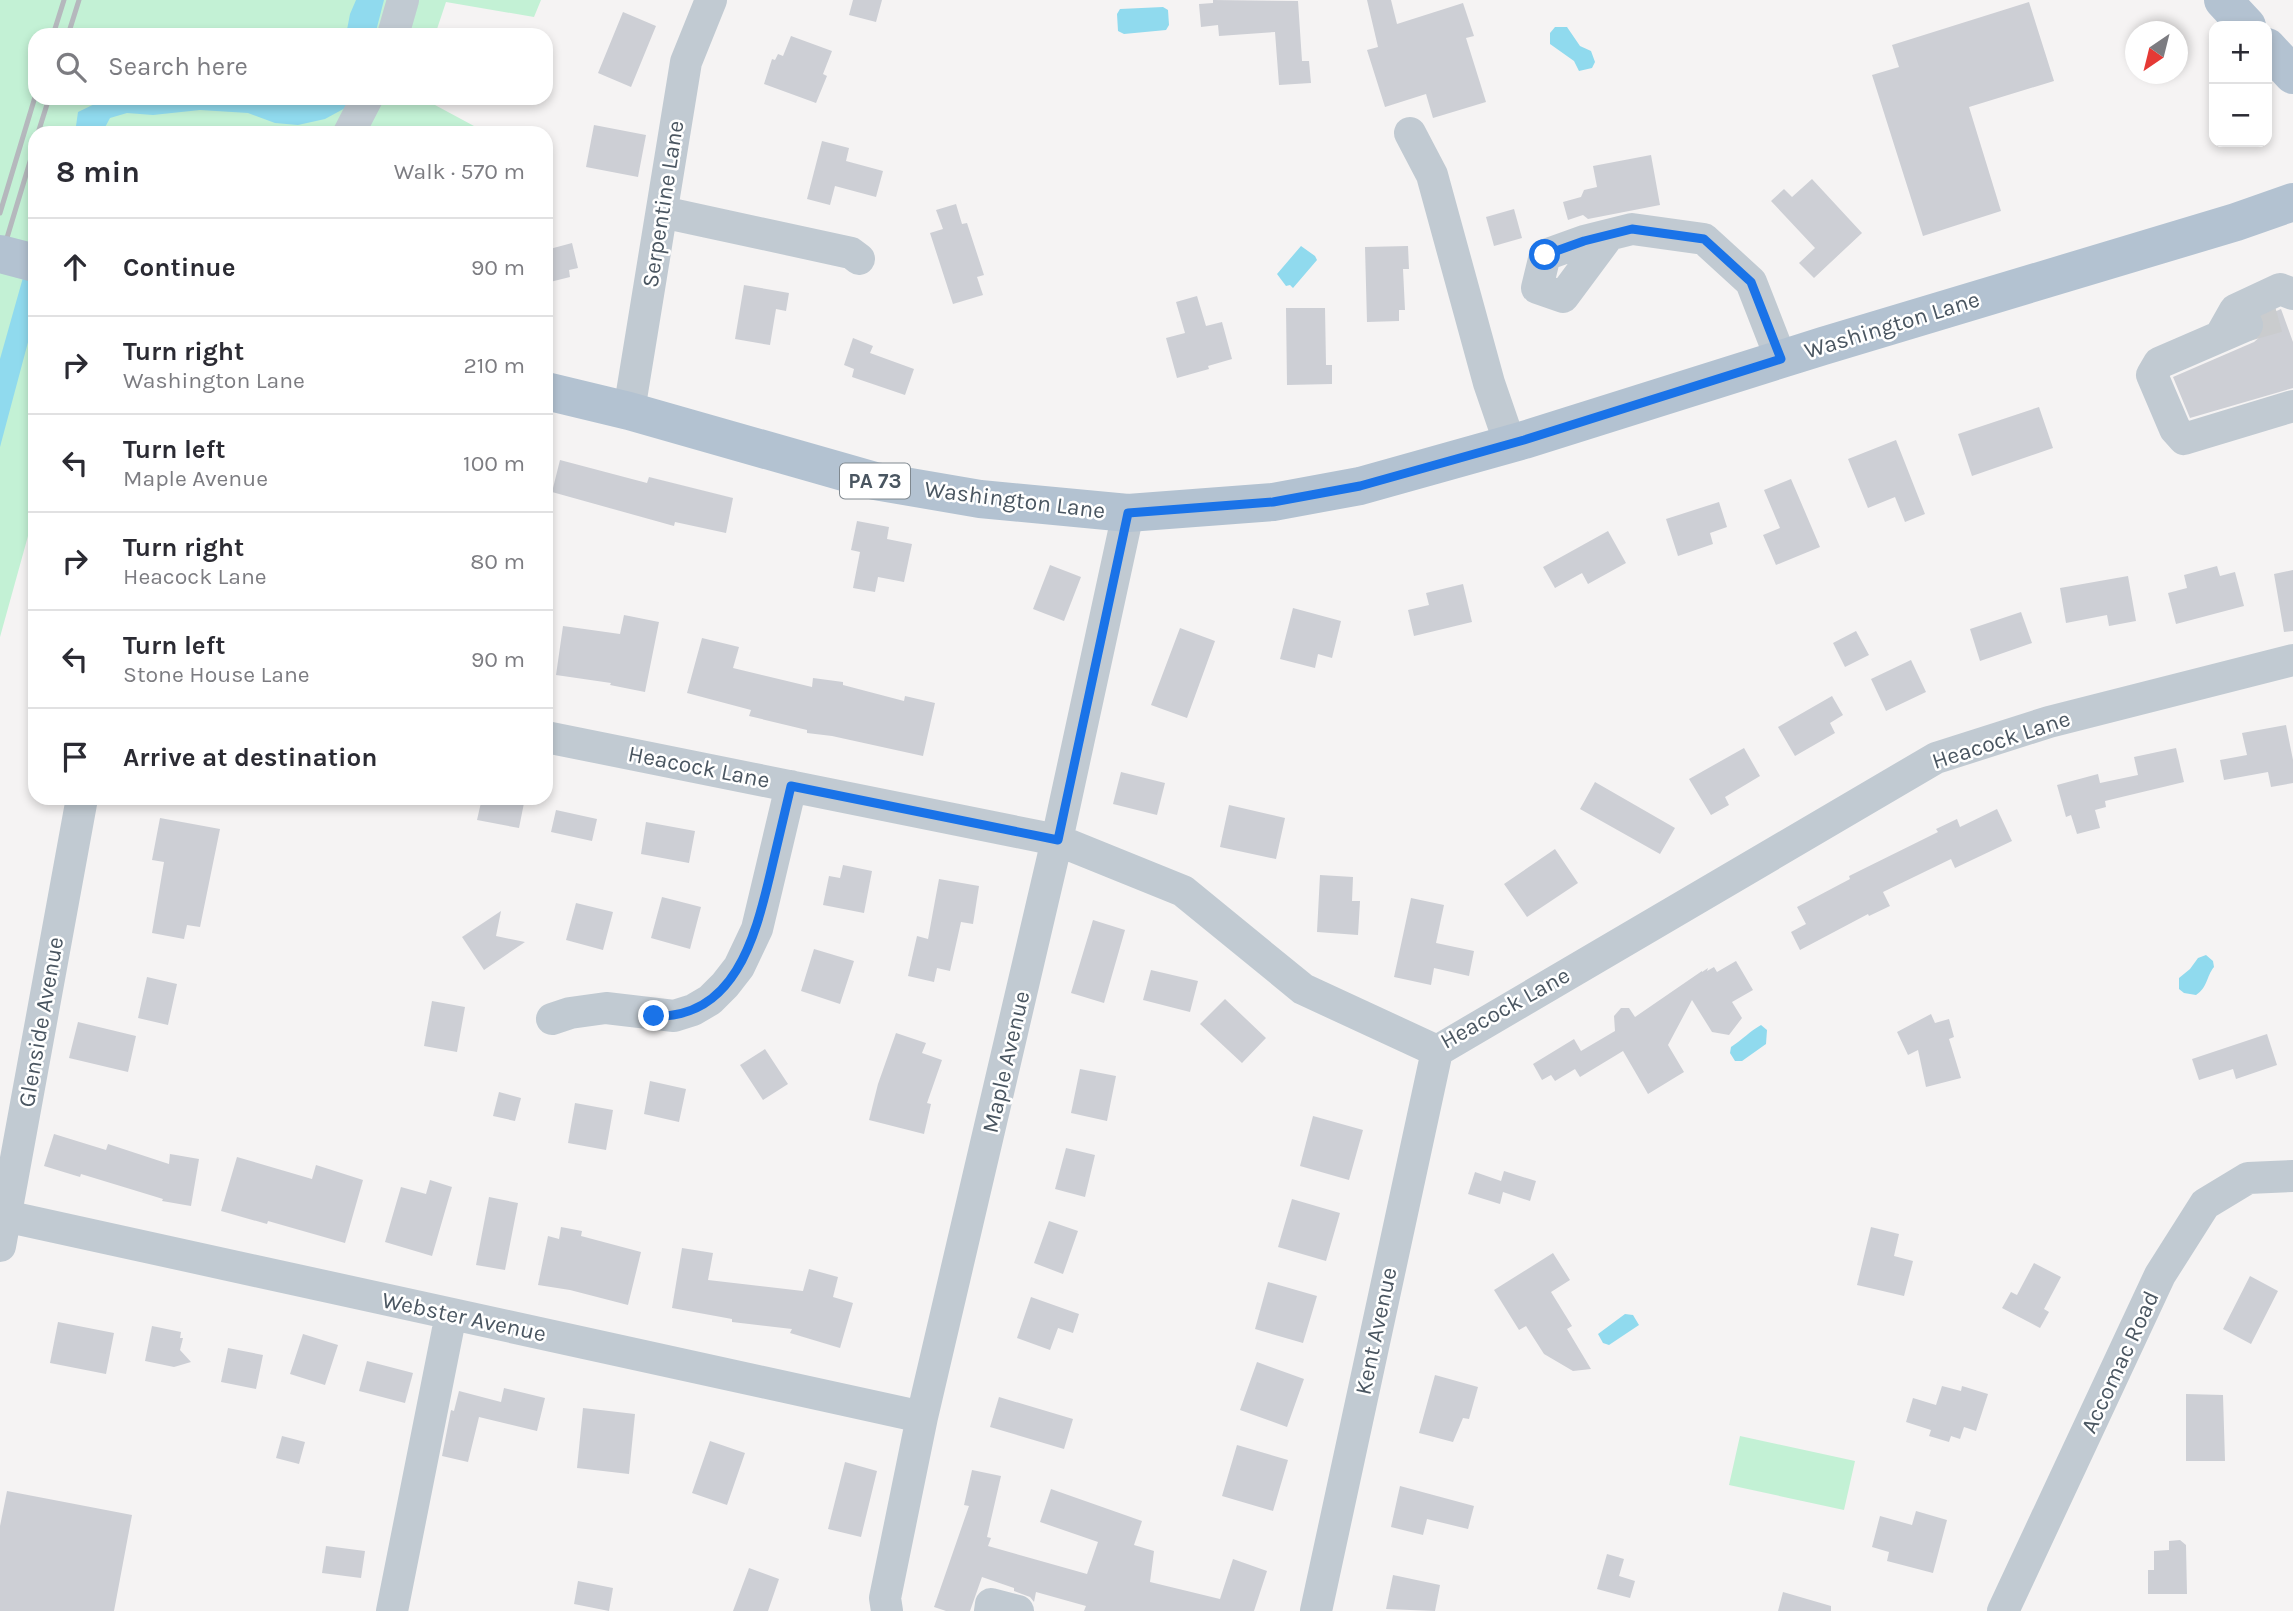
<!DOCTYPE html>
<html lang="en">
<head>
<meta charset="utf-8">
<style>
	:root { --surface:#fff; --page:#f7f7f7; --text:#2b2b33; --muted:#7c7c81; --line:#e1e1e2 }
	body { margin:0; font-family:Karla,sans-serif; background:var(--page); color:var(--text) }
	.controls { position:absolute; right:21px; top:21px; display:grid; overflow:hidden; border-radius:14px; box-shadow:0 4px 10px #0003 }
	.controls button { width:63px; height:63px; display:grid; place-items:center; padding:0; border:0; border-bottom:2px solid var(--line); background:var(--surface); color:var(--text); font:35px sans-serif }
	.compass { position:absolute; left:2125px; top:21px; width:63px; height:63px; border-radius:50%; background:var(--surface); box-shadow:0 4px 10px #0003; rotate:215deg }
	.stop { position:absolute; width:21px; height:21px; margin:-16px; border:5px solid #1a73e8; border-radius:50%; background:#fff }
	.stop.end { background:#1a73e8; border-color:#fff; box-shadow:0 2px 7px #0008 }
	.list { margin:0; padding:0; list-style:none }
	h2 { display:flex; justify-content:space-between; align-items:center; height:91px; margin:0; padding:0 28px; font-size:30px }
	h2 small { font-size:23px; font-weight:400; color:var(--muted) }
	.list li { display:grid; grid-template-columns:46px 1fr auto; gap:21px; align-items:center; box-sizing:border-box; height:98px; padding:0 28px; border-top:2px solid var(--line) }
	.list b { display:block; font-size:26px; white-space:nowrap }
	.list p { margin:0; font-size:23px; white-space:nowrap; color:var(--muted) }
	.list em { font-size:23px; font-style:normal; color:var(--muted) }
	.icon { flex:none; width:38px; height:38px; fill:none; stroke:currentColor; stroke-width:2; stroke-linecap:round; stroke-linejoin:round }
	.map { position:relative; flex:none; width:2293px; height:1611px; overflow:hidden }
	.search { position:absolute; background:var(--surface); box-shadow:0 4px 10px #0003; left:28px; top:28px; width:525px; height:77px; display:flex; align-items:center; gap:18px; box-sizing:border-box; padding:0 24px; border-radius:21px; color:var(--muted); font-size:26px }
	.panel { position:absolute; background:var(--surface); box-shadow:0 4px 10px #0003; left:28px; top:126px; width:525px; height:679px; border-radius:21px }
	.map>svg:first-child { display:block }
	.green { fill:#c3f1d5 }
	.water { fill:#90daee }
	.building { fill:#cdcfd5 }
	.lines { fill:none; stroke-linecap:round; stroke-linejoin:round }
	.minor-tunnel { stroke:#caccce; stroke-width:32; stroke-dasharray:32 16; stroke-linecap:butt }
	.minor { stroke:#c1cad2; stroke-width:32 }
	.major { stroke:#b3c2d1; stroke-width:38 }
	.rail { stroke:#b5b8bd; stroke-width:5 }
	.major-bridge { stroke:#b3c2d1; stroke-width:38 }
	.route { stroke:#1a73e8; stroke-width:9 }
	.labels { text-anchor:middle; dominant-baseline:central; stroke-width:5; stroke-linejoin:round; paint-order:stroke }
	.shield { fill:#fff; stroke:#808990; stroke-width:2 }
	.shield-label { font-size:21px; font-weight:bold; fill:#4a5661 }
	.street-label { font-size:23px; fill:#4a5661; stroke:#fff }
</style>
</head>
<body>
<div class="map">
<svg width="2293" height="1611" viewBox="0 0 2293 1611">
	<rect width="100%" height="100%" fill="#f5f3f3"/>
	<path class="green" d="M0 0H541L534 17 446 2 435 35H35V98H422L487 133H35V525L28 536 0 637Z
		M1740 1436 1855 1461 1844 1510 1729 1485Z"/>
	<path class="water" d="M356 0H384L375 35H346L350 14Z
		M1163 7 1168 10 1169 25 1166 30 1124 34 1118 31 1117 14 1120 9Z
		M1555 27H1567L1580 46 1591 51 1595 62 1592 68 1579 71 1574 61 1550 44V33Z
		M107 98H351L347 107 325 119 298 125 275 123 248 113 200 110 153 115 127 113 110 118 102 133H75L78 112Z
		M35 235V316L0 447V359Z
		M1301 246 1315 256 1317 260 1293 288 1290 285 1286 286 1277 274Z
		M2206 955 2213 961 2214 967C2206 977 2208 987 2196 995L2184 993 2179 989V978L2190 969 2198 958Z
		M1761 1025 1767 1030 1766 1044 1742 1061H1735L1730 1053 1731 1047C1742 1040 1750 1031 1761 1025Z
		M1625 1314 1633 1315 1639 1325 1609 1345 1603 1343 1598 1334Z"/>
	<path class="building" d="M853 0H882L876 22 849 15Z
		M1213 0 1298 1 1302 61H1309L1311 83 1279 85 1275 32 1219 36 1218 25 1201 27 1199 4 1213 3Z
		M1367 0H1391L1397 24 1463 3 1474 36 1466 38 1486 102 1433 118 1426 94 1385 107 1367 50 1378 47Z
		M2029 2 2054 81 1969 107 2001 211 1923 236 1872 75 1899 67 1892 45Z
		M623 12 656 26 631 87 598 73Z
		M791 36 832 51 823 74 827 76 816 103 764 84 772 59 775 60 778 54 783 56Z
		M594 125 646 135 638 177 586 167Z
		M822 141 849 148 846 161 883 171 876 197 835 186 830 205 807 199Z
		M1651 155 1660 205 1588 219 1583 215 1568 220 1563 202 1581 197 1584 190 1597 187 1593 166Z
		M1812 179 1862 233 1814 278 1799 263 1815 248 1771 201 1784 189 1792 197Z
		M956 204 962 224 967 223 984 275 977 277 983 295 953 304 930 233 943 229 936 210Z
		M1514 209 1522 238 1494 246 1486 217Z
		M572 243 578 268 569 270 570 277 546 283V250Z
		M1408 246 1409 269H1403L1405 310H1399V321L1367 322 1365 247Z
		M744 285 789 293 786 311 776 309 770 345 735 339Z
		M1197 296 1206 326 1222 322 1232 359 1208 366 1209 369 1177 378 1166 338 1185 333 1176 302Z
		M1286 308H1325L1326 365H1332V384L1287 385Z
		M2281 309 2293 342V388L2190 418 2173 377 2254 342 2261 336 2265 328 2263 317Z
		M853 338 873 346 870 353 914 369 905 395 852 377 854 369 844 365Z
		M2039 407 2053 448 1972 476 1958 434Z
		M1896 440 1925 514 1905 522 1895 497 1868 508 1848 459Z
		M560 460 647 483 649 477 733 498 726 533 675 522 674 526 552 492Z
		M1791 479 1820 547 1776 565 1763 535 1780 528 1764 490Z
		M1719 502 1727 527 1710 533 1713 544 1678 556 1666 519Z
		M857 521 889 527 887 539 912 544 904 582 878 577 875 592 853 588 860 552 851 550Z
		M1608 531 1626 563 1588 584 1582 573 1555 588 1543 567Z
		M1050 565 1081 577 1064 621 1033 609Z
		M2217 566 2220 576 2235 572 2244 606 2176 624 2168 593 2187 588 2184 575Z
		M2293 570V631L2284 632 2274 574Z
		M2128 576 2136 621 2109 626 2107 615 2066 623 2060 588Z
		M1463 584 1472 622 1414 636 1408 610 1429 605 1426 593Z
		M1293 608 1341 621 1332 658 1318 654 1315 668 1280 659Z
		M2021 612 2032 643 1980 661 1970 629Z
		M624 615 659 622 645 692 610 685 611 683 556 675 563 626 620 634Z
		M1180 628 1215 641 1187 718 1151 705Z
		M1856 631 1869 655 1845 667 1833 643Z
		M702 638 739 647 733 668 812 687 813 678 843 682V685L904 701 905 696 935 703 923 756 832 736 807 733V730L749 716 751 710 687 693Z
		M1911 660 1926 692 1886 711 1871 679Z
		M1832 696 1843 715 1830 723 1835 733 1795 756 1778 727Z
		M2286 725 2293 760V783L2271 787 2268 772 2224 780 2220 760 2247 755 2242 733Z
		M1744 748 1760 776 1725 797 1729 805 1711 815 1689 779Z
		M2176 748 2184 782 2105 801 2106 807 2095 810 2100 828 2077 834 2071 815 2066 817 2057 785 2098 774 2100 783 2138 775 2134 757Z
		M1121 772 1165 783 1157 815 1113 804Z
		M1595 782 1675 828 1660 854 1580 809Z
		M482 798H525L519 828 477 820Z
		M1229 805 1285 818 1276 859 1220 847Z
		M1997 809 2012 841 1955 868 1951 859 1883 892 1890 906 1869 916 1868 914 1800 950 1791 932 1806 924 1797 907 1850 879 1849 876 1938 832 1936 829 1957 819 1960 827Z
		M556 810 597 819 592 841 551 832Z
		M160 818 220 829 200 927 187 925 184 939 152 933 164 862 152 860Z
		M646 822 695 831 689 863 641 854Z
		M1555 849 1578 883 1527 917 1504 884Z
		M843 865 872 871 864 913 823 905 829 876 840 878Z
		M1320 875 1353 877 1352 901H1360L1358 935 1317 932Z
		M939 879 979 886 973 924 961 922 950 971 937 968 934 982 908 976 917 936 928 939Z
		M662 897 701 907 690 949 651 938Z
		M1411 898 1444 905 1436 943 1474 951 1469 976 1434 968 1431 985 1394 977Z
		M576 903 613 912 603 950 566 940Z
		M501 911 496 936 525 942 484 970 462 937Z
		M1093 920 1125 930 1104 1003 1071 993Z
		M814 949 854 961 840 1004 801 991Z
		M1736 961 1753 990 1732 1002 1742 1018 1729 1035 1712 1032 1692 1000 1668 1045 1684 1072 1648 1094 1623 1051 1580 1077 1575 1069 1555 1081 1551 1075 1542 1080 1533 1064 1574 1039 1581 1051 1615 1031 1614 1016 1621 1008H1629L1635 1017 1702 971V972L1708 968 1707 971 1714 967 1717 972Z
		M1151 970 1198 981 1190 1012 1143 1000Z
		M147 977 177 984 168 1025 138 1018Z
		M1225 999 1266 1038 1242 1063 1200 1024Z
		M432 1001 465 1007 457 1052 424 1046Z
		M1931 1014 1935 1023 1949 1019 1954 1037 1949 1039 1961 1078 1926 1087 1918 1050 1908 1055 1897 1032Z
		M78 1022 136 1036 128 1072 69 1058Z
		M896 1033 926 1043 922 1053 942 1060 927 1103 931 1104 924 1134 869 1120 878 1084Z
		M2267 1034 2277 1065 2236 1079 2233 1069 2199 1080 2192 1059Z
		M765 1049 788 1084 763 1100 740 1065Z
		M1080 1069 1116 1076 1107 1121 1071 1113Z
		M650 1081 686 1089 679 1122 644 1114Z
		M499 1092 521 1098 515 1121 493 1116Z
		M575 1103 613 1110 606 1150 568 1143Z
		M1313 1116 1363 1130 1349 1180 1300 1166Z
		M54 1134 106 1150 108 1144 169 1164 170 1154 199 1159 191 1206 162 1201 163 1199 81 1174 80 1177 44 1166Z
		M1066 1148 1095 1155 1085 1197 1055 1189Z
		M237 1157 312 1179 316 1165 363 1180 345 1243 268 1221 267 1224 221 1211Z
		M1504 1171 1536 1181 1530 1201 1503 1192 1500 1204 1468 1194 1475 1172 1501 1181Z
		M430 1180 452 1187 432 1256 385 1242 401 1187 426 1194Z
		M489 1197 518 1203 505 1270 476 1265Z
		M1292 1199 1340 1213 1326 1261 1278 1247Z
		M1049 1221 1078 1231 1063 1274 1034 1263Z
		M561 1227 582 1231 581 1236 641 1252 628 1305 570 1290 538 1285 548 1236 559 1239Z
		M1871 1227 1899 1234 1894 1256 1913 1261 1904 1296 1857 1285Z
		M682 1248 713 1253 708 1280 803 1291 809 1269 838 1277 833 1297 853 1303 840 1348 790 1333 792 1329 732 1322V1319L672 1308Z
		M1553 1253 1570 1280 1551 1292 1572 1326 1567 1329 1591 1369 1573 1371 1544 1354 1526 1326 1519 1330 1494 1290Z
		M2034 1263 2061 1277 2044 1309 2049 1312 2040 1328 2002 1308 2011 1292 2017 1295Z
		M2250 1276 2278 1291 2251 1344 2223 1329Z
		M1268 1282 1317 1296 1303 1343 1255 1329Z
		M1031 1297 1079 1314 1073 1333 1058 1328 1050 1350 1017 1338Z
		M58 1322 114 1333 106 1374 50 1363Z
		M152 1326 181 1332 180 1338H183L180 1350 191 1362 174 1367 145 1361Z
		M303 1334 338 1345 325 1385 290 1374Z
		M228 1348 263 1355 256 1389 221 1382Z
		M367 1361 413 1373 405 1403 359 1391Z
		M1257 1362 1304 1379 1287 1427 1240 1410Z
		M1435 1375 1478 1387 1469 1419 1463 1418 1453 1442 1419 1433Z
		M1942 1386 1961 1391 1962 1386 1988 1394 1976 1431 1964 1427 1960 1439 1951 1436 1949 1442 1929 1436 1931 1430 1906 1422 1913 1398 1936 1405Z
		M504 1388 545 1398 537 1431 479 1417 468 1462 442 1456 451 1410 454 1411 459 1391 501 1402Z
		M2186 1394 2223 1395 2225 1461H2186Z
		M999 1397 1073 1419 1064 1449 990 1427Z
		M583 1408 635 1414 629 1474 577 1468Z
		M282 1436 305 1442 299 1464 276 1458Z
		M710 1441 745 1453 727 1505 692 1493Z
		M1237 1445 1288 1460 1273 1511 1222 1496Z
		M845 1462 877 1471 861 1537 828 1529Z
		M972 1470 1001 1476 987 1537 991 1538 988 1546 1087 1574 1098 1542 1040 1522 1051 1489 1142 1521 1134 1545 1154 1551 1150 1582 1220 1599 1233 1559 1267 1571 1254 1611H1084L1086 1606 1036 1592 1034 1602 1030 1597 1014 1591V1588L982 1577 970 1611H946L934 1607 969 1506 964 1505Z
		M1400 1486 1474 1506 1468 1529 1427 1519 1423 1535 1391 1527Z
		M7 1491 132 1515 114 1611H0V1526Z
		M1916 1511 1947 1520 1933 1573 1887 1561 1889 1552 1872 1547 1880 1516 1912 1525Z
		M2180 1540 2186 1545 2187 1594H2148V1570H2154V1551L2169 1550V1541Z
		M326 1546 365 1551 361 1578 322 1573Z
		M1607 1554 1624 1559 1619 1576 1635 1581 1630 1598 1597 1589Z
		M749 1568 779 1579 768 1611H733Z
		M1393 1575 1440 1585 1435 1611 1386 1609Z
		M578 1581 613 1588 609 1611 574 1604Z
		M1783 1592 1831 1606V1611H1778Z"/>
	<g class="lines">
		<path class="minor-tunnel" d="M2247 325 2283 315"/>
		<path class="minor" d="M393 35 403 0
			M349 133 367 98
			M1410 133 1432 175 1489 383 1510 444
			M662 212 851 253 859 259
			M1609 235 1563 297 1537 288 1545 255 1584 241 1632 229 1704 239 1751 282 1781 359
			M2247 325 2159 363 2152 375 2175 429 2184 439 2293 406
			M2222 333 2235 310 2280 289 2293 294
			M629 411 686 62 711 0
			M546 737 1057 840 1183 891 1303 989 1437 1051 1936 758 2049 722 2293 660
			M552 1019 570 1013 606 1008 674 1016 693 1010 710 1000 725 985 739 967 757 929 791 786
			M5 1216 922 1417
			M0 1246 82 798
			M392 1611 451 1314
			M887 1611 885 1598 922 1417 1057 840 1128 513
			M990 1611 991 1604 1018 1611
			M1316 1611 1437 1051
			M2003 1611 2160 1275 2205 1204 2248 1178 2293 1176"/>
		<path class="major" d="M2223 0 2247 26
			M2267 47 2293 75
			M546 391 629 411 875 481 980 499 1128 513 1273 502 1360 486 1524 440 1823 346 2236 222 2293 202"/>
		<path class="rail" d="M53 35 64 0
			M68 35 79 0
			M38 133 49 98
			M0 213 35 97
			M0 261 35 145"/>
		<path class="major-bridge" d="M0 254 35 263"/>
	</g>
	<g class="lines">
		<path class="route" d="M654 1016C734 1019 755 938 770 875 777 846 784 816 791 786L1058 840 1128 513 1273 502 1360 486 1524 440 1781 359 1751 282 1704 239 1632 229 1584 241 1545 255"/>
	</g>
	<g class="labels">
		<rect class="shield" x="840" y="463.5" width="70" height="35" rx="5"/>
		<g class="shield-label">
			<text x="875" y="481">PA 73</text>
		</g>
		<g class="street-label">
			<text transform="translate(663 204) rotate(-81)">Serpentine Lane</text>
			<text transform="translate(1892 325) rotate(-17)">Washington Lane</text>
			<text transform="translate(1015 500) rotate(7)">Washington Lane</text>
			<text transform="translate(2001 740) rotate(-18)">Heacock Lane</text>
			<text transform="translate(699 767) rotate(11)">Heacock Lane</text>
			<text transform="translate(1505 1008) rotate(-29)">Heacock Lane</text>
			<text transform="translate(41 1022) rotate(-80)">Glenside Avenue</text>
			<text transform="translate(1006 1062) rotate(-77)">Maple Avenue</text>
			<text transform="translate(464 1317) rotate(12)">Webster Avenue</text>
			<text transform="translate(1376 1331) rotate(-78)">Kent Avenue</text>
			<text transform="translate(2120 1362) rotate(-65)">Accomac Road</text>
		</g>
	</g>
</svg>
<div class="controls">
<button>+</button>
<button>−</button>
</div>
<svg class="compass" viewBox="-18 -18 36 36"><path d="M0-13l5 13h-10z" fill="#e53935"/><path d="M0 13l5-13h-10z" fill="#7c7c81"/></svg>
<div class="stop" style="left:1545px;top:255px"></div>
<div class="stop end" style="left:654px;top:1016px"></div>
<div class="search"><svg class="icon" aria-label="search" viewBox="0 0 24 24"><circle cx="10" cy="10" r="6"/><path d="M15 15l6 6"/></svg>Search here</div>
<section class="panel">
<h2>8 min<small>Walk · 570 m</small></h2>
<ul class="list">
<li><svg class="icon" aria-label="ahead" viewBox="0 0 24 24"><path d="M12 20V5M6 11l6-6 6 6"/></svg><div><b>Continue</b></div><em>90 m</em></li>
<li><svg class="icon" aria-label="right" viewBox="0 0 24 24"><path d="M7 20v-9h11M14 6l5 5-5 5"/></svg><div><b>Turn right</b><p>Washington Lane</p></div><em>210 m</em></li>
<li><svg class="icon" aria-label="left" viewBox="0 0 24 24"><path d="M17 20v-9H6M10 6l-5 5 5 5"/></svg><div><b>Turn left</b><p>Maple Avenue</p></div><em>100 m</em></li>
<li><svg class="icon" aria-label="right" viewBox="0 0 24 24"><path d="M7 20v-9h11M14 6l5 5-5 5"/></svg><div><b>Turn right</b><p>Heacock Lane</p></div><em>80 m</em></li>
<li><svg class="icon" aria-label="left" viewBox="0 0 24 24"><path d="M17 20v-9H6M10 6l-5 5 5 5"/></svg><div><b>Turn left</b><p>Stone House Lane</p></div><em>90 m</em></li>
<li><svg class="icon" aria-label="arrive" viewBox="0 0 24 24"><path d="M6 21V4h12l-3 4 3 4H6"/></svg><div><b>Arrive at destination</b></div></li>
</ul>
</section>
</div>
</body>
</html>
